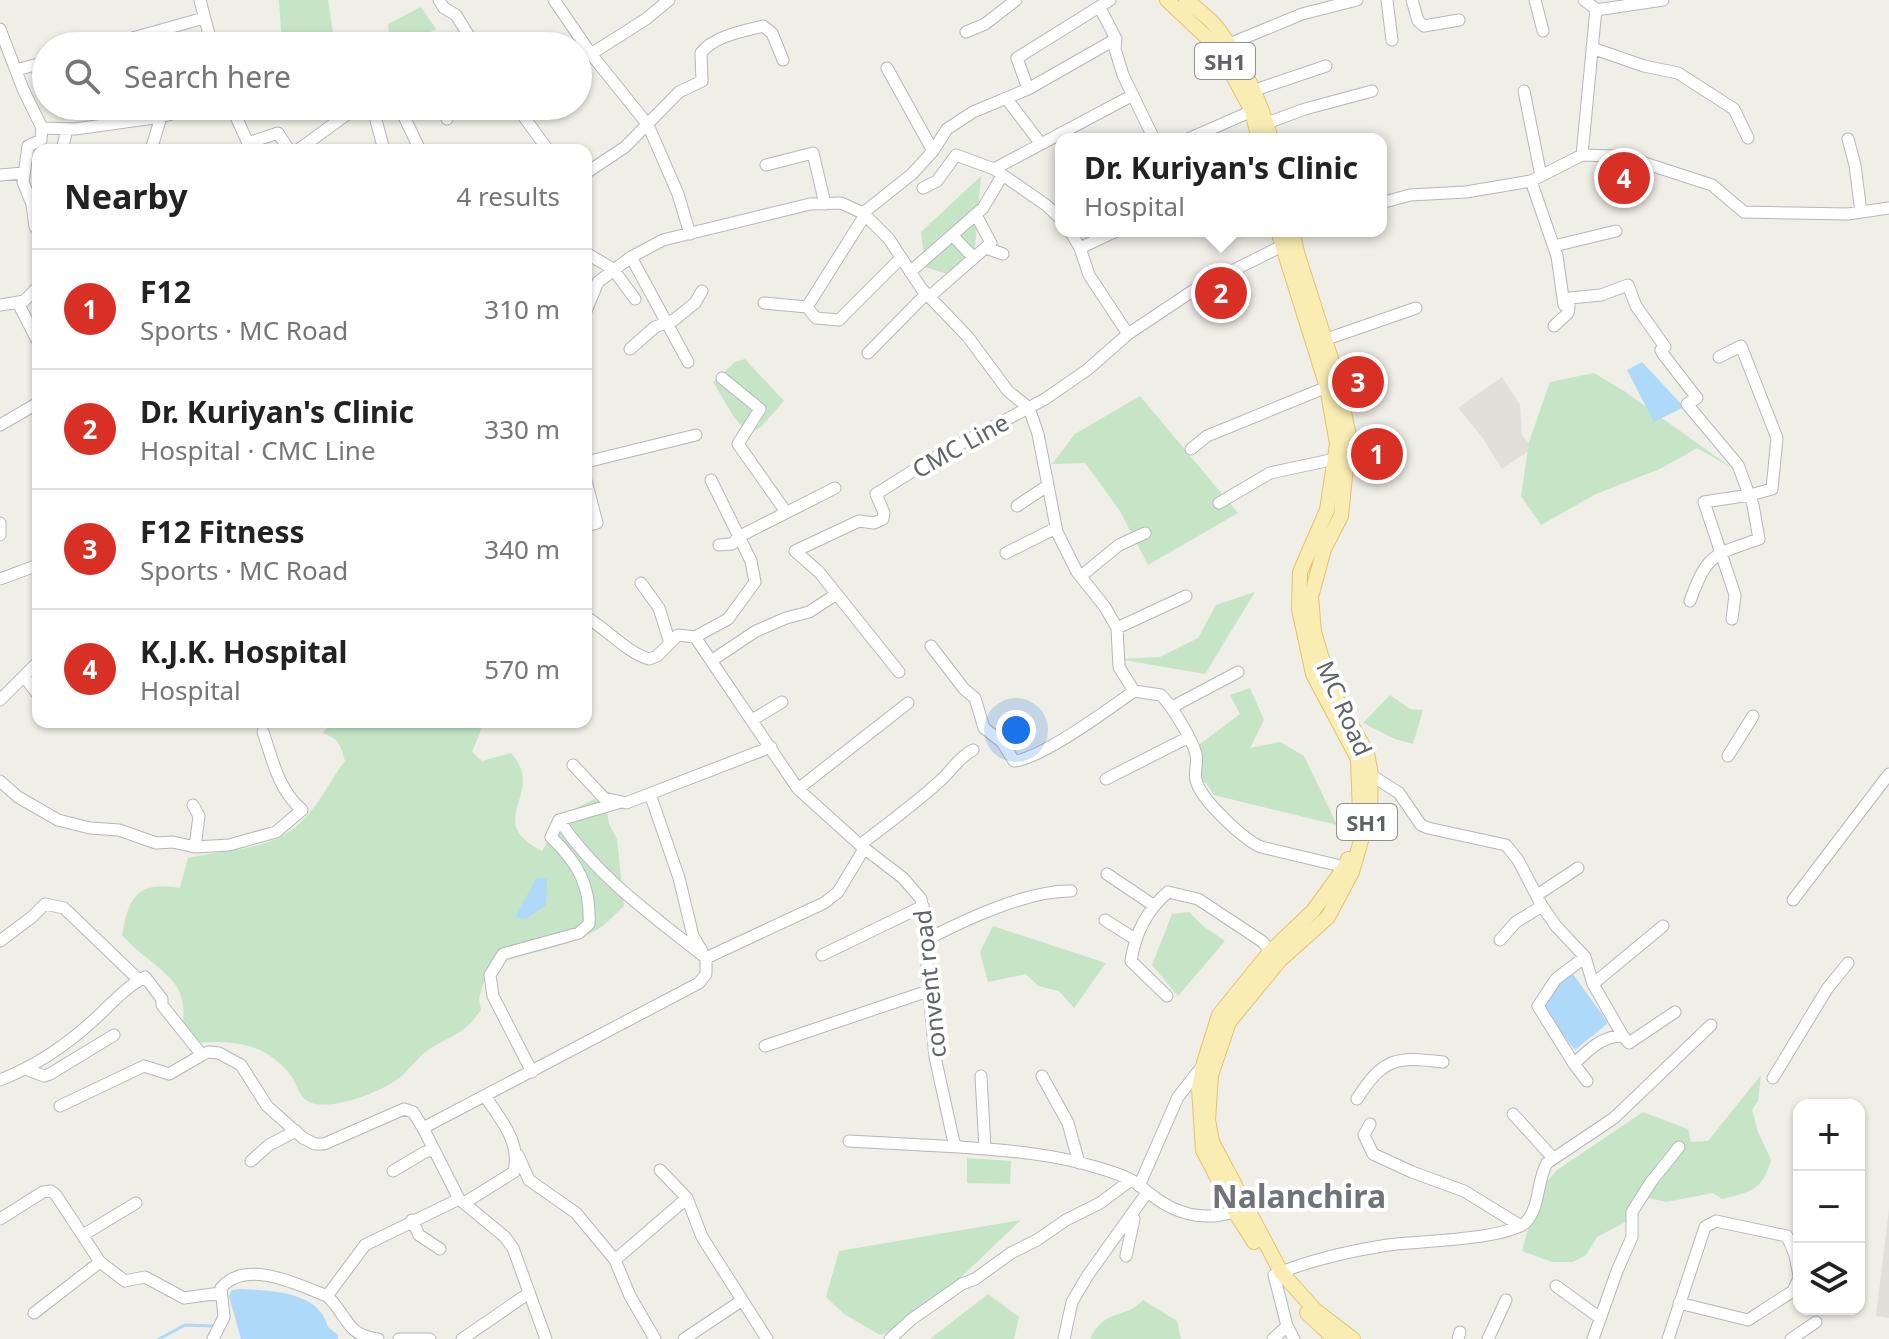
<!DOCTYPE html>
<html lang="en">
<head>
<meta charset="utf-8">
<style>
	:root { --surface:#fff; --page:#f2f2f2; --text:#222; --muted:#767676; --line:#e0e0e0; --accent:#d93025 }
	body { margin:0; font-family:"Noto Sans",sans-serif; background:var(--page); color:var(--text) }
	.controls { position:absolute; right:24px; bottom:24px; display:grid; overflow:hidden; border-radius:16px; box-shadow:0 2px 6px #0004 }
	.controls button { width:72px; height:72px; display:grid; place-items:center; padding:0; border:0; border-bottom:2px solid var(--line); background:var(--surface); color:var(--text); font:40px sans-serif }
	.you { position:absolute; left:1016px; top:730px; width:28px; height:28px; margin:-20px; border:6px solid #fff; border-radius:50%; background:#1a73e8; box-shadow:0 0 0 12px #1a73e833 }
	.badge { display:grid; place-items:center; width:52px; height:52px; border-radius:50%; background:var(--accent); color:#fff; font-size:26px; font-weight:700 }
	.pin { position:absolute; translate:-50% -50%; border:4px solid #fff; box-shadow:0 2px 8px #0006 }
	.popup { position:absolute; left:1055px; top:133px; width:332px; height:104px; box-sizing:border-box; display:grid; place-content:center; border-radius:16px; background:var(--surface); filter:drop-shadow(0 2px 6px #0005); font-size:26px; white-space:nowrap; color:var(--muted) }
	.popup b { font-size:30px; color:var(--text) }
	.popup::after { content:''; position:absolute; left:50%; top:100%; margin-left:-16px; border:16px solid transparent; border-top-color:var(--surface) }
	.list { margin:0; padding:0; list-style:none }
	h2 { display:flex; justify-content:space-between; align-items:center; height:104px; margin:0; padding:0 32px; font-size:34px }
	h2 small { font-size:26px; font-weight:400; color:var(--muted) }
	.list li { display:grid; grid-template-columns:52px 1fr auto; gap:24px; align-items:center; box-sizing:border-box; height:120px; padding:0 32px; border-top:2px solid var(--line) }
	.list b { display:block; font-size:30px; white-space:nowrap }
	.list p { margin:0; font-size:26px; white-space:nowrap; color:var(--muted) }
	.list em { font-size:26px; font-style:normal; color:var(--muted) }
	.icon { flex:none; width:44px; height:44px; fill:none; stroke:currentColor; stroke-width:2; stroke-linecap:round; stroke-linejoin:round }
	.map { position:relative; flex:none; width:1889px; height:1339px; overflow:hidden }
	.search { position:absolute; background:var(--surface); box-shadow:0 2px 6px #0004; left:32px; top:32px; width:560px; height:88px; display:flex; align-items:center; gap:20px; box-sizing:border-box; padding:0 28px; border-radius:44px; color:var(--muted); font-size:30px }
	.panel { position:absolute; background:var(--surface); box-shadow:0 2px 6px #0004; left:32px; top:144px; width:560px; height:584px; border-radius:16px }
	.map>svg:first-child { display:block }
	.education { fill:#e2dfd9 }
	.green { fill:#c6e5c6 }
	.water { fill:#aed9f8 }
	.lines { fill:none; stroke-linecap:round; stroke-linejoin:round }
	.stream { stroke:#aed9f8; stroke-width:3 }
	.minor-casing { stroke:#b4b7bb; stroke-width:13 }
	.major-casing { stroke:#e7c269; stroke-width:16 }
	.minor { stroke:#fff; stroke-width:11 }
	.major { stroke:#f9edb3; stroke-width:14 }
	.labels { text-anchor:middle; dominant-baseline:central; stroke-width:8; stroke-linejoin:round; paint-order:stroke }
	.shield { fill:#fff; stroke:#8f9194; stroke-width:2 }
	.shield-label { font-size:22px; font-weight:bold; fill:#5f6266 }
	.street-label { font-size:24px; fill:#5f6266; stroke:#fff }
	.district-label { font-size:32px; font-weight:bold; fill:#707478; stroke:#fff }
</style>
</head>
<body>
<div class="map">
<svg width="1889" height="1339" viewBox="0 0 1889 1339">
	<rect width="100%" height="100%" fill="#efeee7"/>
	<path class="education" d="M1502 377 1520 405 1522 435 1533 448 1502 469 1482 437 1458 408Z
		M1889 1209V1318L1876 1316Z"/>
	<path class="green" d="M279 0H328L335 46H282Z
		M421 7 436 29 424 35 418 46H390L388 24Z
		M981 176 974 260 960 278 925 267 921 232Z
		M745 359 784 401 761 427 748 434 734 417 713 382 735 362Z
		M1594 373 1624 391 1732 468 1697 448 1662 468 1596 494 1541 525 1521 496 1529 442 1550 382Z
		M1140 396 1238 513 1148 565 1120 511 1085 463 1052 464 1075 434Z
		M1255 592 1205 674 1118 659 1160 657 1198 638 1216 605Z
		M1250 688 1264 720 1250 748 1280 742 1304 756 1337 825 1214 795 1206 783 1193 778 1192 750 1240 714 1230 695Z
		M1390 695 1410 709 1423 710 1413 744 1395 739 1363 723Z
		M326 722H476L482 728 472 752 482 761 511 753C548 794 481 820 542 851L554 831 557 818 594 799 606 806 609 824 617 839 624 906C615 914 606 925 595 931 563 949 522 953 488 967L479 999 481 1010C476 1016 471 1024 465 1028 454 1037 439 1042 428 1050 418 1057 411 1068 402 1076 384 1091 331 1112 309 1102 300 1098 297 1085 292 1077 266 1042 233 1040 193 1043L182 1028C192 975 152 970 122 935 129 896 138 881 180 888L188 858C228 848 275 852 305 818 321 801 331 779 345 761 341 746 339 738 322 733L328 727Z
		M1189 912 1203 926 1225 941 1178 996 1152 965 1172 914Z
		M993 926 1106 963 1074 1008 1059 991 1038 986 1026 974 988 982 980 952Z
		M1761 1075 1758 1101 1752 1110 1758 1132 1771 1160C1763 1190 1750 1192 1722 1199L1713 1193 1666 1202 1649 1198 1635 1217 1597 1237 1586 1255 1573 1262H1552L1522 1251 1538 1192 1557 1170 1643 1112 1688 1129 1691 1142 1708 1141Z
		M967 1158 1011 1161 1010 1184 967 1183Z
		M1021 1220 911 1325 880 1335 844 1314 826 1297 839 1251Z
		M988 1294 1019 1317 1014 1339H930Z
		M1143 1300 1177 1321 1181 1339H1090C1104 1308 1127 1319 1143 1300Z"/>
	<path class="water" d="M1642 362 1684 407 1654 422 1627 370Z
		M537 877 547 879 546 905 526 919 515 917Z
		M1571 971 1608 1023 1575 1050 1536 1001Z
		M242 1289C272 1291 319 1291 328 1327L338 1335V1339H241L229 1296 232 1290Z"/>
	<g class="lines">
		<path class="stream" d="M159 1339 185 1325 213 1326"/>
		<g class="minor-casing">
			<path id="minor" d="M200 0 212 46
				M439 0 444 8 456 15 475 46
				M554 0 591 54 648 125 678 194 690 234
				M1387 0 1392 40
				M1412 0 1418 21 1424 26 1459 20
				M1535 0 1543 31
				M1100 8 1116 39 1115 49 1123 75 1154 139
				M1596 10 1663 0
				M0 29 23 89 42 128 75 129 161 117 199 106
				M966 32 985 24 1016 0
				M104 46 204 18
				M1222 47 1302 14 1357 0
				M1592 48 1644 66 1678 73 1734 109 1748 138
				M591 54 646 19 669 0
				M887 68 933 151
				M16 70 46 62
				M1028 89 1116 39
				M1252 91 1326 66
				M1524 91 1541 176
				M1006 98 1041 144
				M231 106 248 143 278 133 289 150
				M399 106 420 150
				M443 106 447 119
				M516 106 548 150
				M376 120 384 150
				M1267 123 1305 109 1372 91
				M1188 139 1252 111
				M1848 139 1855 165 1861 212
				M62 150 67 129
				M151 150 161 117
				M298 150 350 112 372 106
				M1582 155 1596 9 1584 0
				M766 165 813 153 825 204
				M994 169 1133 95
				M586 173 625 147 679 92 702 81 701 53C714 36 743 31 763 26L772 33 783 60
				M0 175 23 173
				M1531 181 1557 256 1564 305
				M923 188 937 181 956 155 994 169 1046 205 1061 219
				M1381 203 1410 195 1466 192 1531 181 1582 155 1613 156 1632 159 1712 185 1744 212 1848 214 1889 208
				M863 213 912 174 933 151 947 129 973 112 1028 89 1017 58 1110 0
				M35 227 32 204 23 182 28 146 41 140 42 128
				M1070 231 1080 248 1089 275 1128 334
				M953 236 974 258
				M1554 246 1616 231
				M986 248 1003 254
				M1080 248 1116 231
				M586 253 613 269 635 299
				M631 257 688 362
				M910 272 983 208 1002 176
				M929 297 991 243 976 215
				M18 303 38 342
				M764 303 807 307 816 318 839 320 901 258
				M0 305 24 301 38 287
				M807 307 865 215
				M586 311 598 282 631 257 663 240 810 204 841 203 863 213 889 239 921 288 968 337 1008 391 1029 408 1038 434 1057 532 1077 572 1105 607 1117 628 1119 667 1134 691 1161 695C1172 706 1192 739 1196 754 1198 763 1194 771 1196 780 1200 799 1243 839 1261 847L1345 867
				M1554 326 1568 313 1570 298 1601 295 1628 285 1636 306 1665 347 1661 350 1663 354 1697 398 1687 404 1738 465 1753 505 1759 539C1713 555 1707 554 1690 601
				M1324 340 1416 308
				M630 349 655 327 674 320 695 303 702 291
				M868 353 926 294
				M1719 357 1741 346 1777 438 1772 489 1750 495 1704 502 1735 595 1732 619
				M722 378 760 409 738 444 786 512
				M0 425 38 403
				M1191 449 1207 436 1327 387
				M586 462 696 435
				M586 481 597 523 586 526
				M1219 503 1270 473 1335 459
				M1017 506 1047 486
				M0 523V535
				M719 545 732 544 740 536 835 488
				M1006 553 1056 528
				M1081 576 1119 545 1145 533
				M0 579 38 565
				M641 583 659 608 670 643
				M586 617C607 629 626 652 649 659L657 656 678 635 695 637 798 789 860 845 903 878 921 899 928 939 927 968 935 1057 954 1143 959 1147C1005 1150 1055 1154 1099 1168 1112 1172 1129 1177 1139 1185 1160 1203 1181 1217 1210 1216 1221 1216 1231 1212 1241 1211
				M1117 628 1186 596
				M695 637 728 619 755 582 751 561 711 480
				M931 646 964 689 975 698 984 728 1002 742 1014 761C1041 759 1109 709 1134 691
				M711 661 756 631 786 618 809 612 835 595
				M899 672 819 572 795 551 859 521 874 523 883 519 884 513 876 494 932 459 1045 399 1087 370 1128 334 1194 290 1288 243
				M24 676 38 695
				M0 700 38 662
				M1172 707 1238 672
				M752 720 782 702
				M1728 756 1753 716
				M573 765 604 798 626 803 771 747
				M1371 775 1399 793 1421 825 1428 828 1506 845 1518 860 1542 906 1556 926 1585 957 1593 984 1623 1036
				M1106 779 1187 738
				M0 781 18 797 58 820 90 828 119 830 156 843 173 842 195 847 229 845 276 832 302 810C278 789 273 761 263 732
				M798 789 908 703
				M650 794 679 878 693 936 702 951
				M193 805 199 816 195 847
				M559 820C597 877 653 916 706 958
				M860 845C887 824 915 804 941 780 952 770 959 757 973 750
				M1107 874 1153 905
				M1537 895 1578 868
				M1793 900 1889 774
				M1105 920 1135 939
				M928 939C966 919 1029 890 1071 891
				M1500 940 1516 922 1542 906
				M0 941 32 917 45 904 64 908 139 980
				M822 955 923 906
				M1585 957 1556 979 1538 1006 1574 1064C1587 1051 1603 1035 1623 1036L1629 1043 1675 1012
				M1593 984 1663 926
				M1167 996 1131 961C1135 934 1147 910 1168 892L1198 899 1263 942 1270 952
				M765 1046 931 990
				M1574 1064 1587 1081
				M26 1069 44 1076 50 1074 114 1035
				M532 1072 493 996 490 975 503 954 579 933 589 924C591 886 578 863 551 837L559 820 618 803
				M981 1076 985 1149
				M1042 1076 1068 1123 1079 1163
				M1773 1078 1827 989 1848 963
				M0 1080C36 1066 68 1044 96 1018 112 1003 126 987 145 977L162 999V1005L202 1055 208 1052 219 1053 241 1065 267 1106 303 1138 315 1144H324L404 1109 413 1112 423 1128
				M1357 1099C1383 1058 1396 1056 1443 1062
				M60 1106 144 1066 169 1074 202 1055
				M1513 1114 1553 1158
				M1370 1124 1364 1135 1373 1154 1412 1172 1464 1191 1521 1226
				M849 1141 959 1147
				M518 1155 529 1180 576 1213 615 1260 687 1198
				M251 1161 269 1145 296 1131
				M660 1170 687 1198 702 1237 767 1339
				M393 1171 425 1152 434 1150
				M1139 1186 1178 1097 1204 1064
				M459 1199 505 1237 513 1248 546 1339
				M464 1203 514 1172C521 1141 501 1121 485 1096
				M0 1219 43 1192 51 1191 56 1195 100 1262
				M412 1220 419 1235 440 1249
				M83 1235 136 1203
				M1126 1256 1134 1219
				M615 1260 630 1296 655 1339
				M1556 1286 1600 1318
				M327 1296C348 1315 345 1335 378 1339
				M1679 1303 1748 1320 1793 1291 1799 1278
				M34 1313 100 1262 125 1281 145 1277 184 1298 220 1293
				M213 1339 224 1317 221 1288C246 1258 299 1285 327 1296L365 1245 459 1199 423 1128 699 983 706 974V958L824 903 838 892 864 849
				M399 1339H430
				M462 1339 529 1293
				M684 1339 741 1301
				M890 1339 912 1319 962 1284 975 1279 1011 1253 1037 1240 1066 1220 1100 1203 1131 1180
				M1064 1339 1072 1302 1088 1275 1146 1194
				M1273 1339 1287 1326
				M1294 1339 1287 1326 1274 1275C1310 1260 1349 1251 1388 1245 1416 1241 1510 1240 1527 1221 1540 1206 1537 1180 1547 1163L1614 1118 1711 1025
				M1458 1339 1460 1332
				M1488 1339 1506 1300
				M1593 1339 1617 1271 1632 1237V1212L1651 1182 1679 1147
				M1668 1339 1705 1227 1716 1221 1787 1236 1795 1255 1799 1276
				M1791 1339 1816 1322"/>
		</g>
		<g class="major-casing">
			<path id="major" d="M1167 0 1218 48 1252 111 1259 139
				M1186 0C1197 9 1210 18 1219 30 1240 59 1262 104 1271 139
				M1278 231 1327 387 1337 444 1327 510 1300 572 1299 609 1313 674 1358 759 1360 814 1356 827
				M1292 231 1298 256 1335 371 1349 436 1341 516 1324 549 1311 597 1314 632 1331 689 1367 753 1371 775 1370 809 1352 872 1328 917 1280 960 1229 1022 1211 1075 1208 1120 1212 1142 1281 1272 1315 1310 1353 1339
				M1254 1242 1235 1212 1203 1150 1199 1088 1204 1063 1219 1015 1270 952 1313 911 1345 867 1348 859
				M1307 1313 1335 1339"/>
		</g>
		<use href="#minor" class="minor"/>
		<use href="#major" class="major"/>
	</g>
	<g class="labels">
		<g class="shield">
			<rect x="1195" y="43" width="60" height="36" rx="6"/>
			<rect x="1337" y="804" width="60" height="36" rx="6"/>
		</g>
		<g class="shield-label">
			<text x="1225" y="61">SH1</text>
			<text x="1367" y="822">SH1</text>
		</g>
		<g class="street-label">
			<text transform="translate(960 445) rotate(-29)">CMC Line</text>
			<text transform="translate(1345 708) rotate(66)">MC Road</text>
			<text transform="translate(929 984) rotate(-96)">convent road</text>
		</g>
		<g class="district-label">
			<text x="1299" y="1195">Nalanchira</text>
		</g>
	</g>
</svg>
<div class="controls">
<button>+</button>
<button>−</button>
<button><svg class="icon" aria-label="layers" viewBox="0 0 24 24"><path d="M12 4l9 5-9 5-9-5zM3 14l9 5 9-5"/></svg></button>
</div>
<div class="you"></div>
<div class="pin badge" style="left:1377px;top:454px">1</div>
<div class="pin badge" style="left:1221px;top:293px">2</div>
<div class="popup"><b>Dr. Kuriyan's Clinic</b>Hospital</div>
<div class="pin badge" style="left:1358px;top:382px">3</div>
<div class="pin badge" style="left:1624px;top:178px">4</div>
<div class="search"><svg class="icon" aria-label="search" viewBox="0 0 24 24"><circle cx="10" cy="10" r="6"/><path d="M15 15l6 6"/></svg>Search here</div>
<section class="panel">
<h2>Nearby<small>4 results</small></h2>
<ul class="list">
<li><span class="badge">1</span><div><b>F12</b><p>Sports · MC Road</p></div><em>310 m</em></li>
<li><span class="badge">2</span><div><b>Dr. Kuriyan's Clinic</b><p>Hospital · CMC Line</p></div><em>330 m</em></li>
<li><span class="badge">3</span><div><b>F12 Fitness</b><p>Sports · MC Road</p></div><em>340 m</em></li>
<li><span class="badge">4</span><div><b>K.J.K. Hospital</b><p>Hospital</p></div><em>570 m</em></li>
</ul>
</section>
</div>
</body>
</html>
